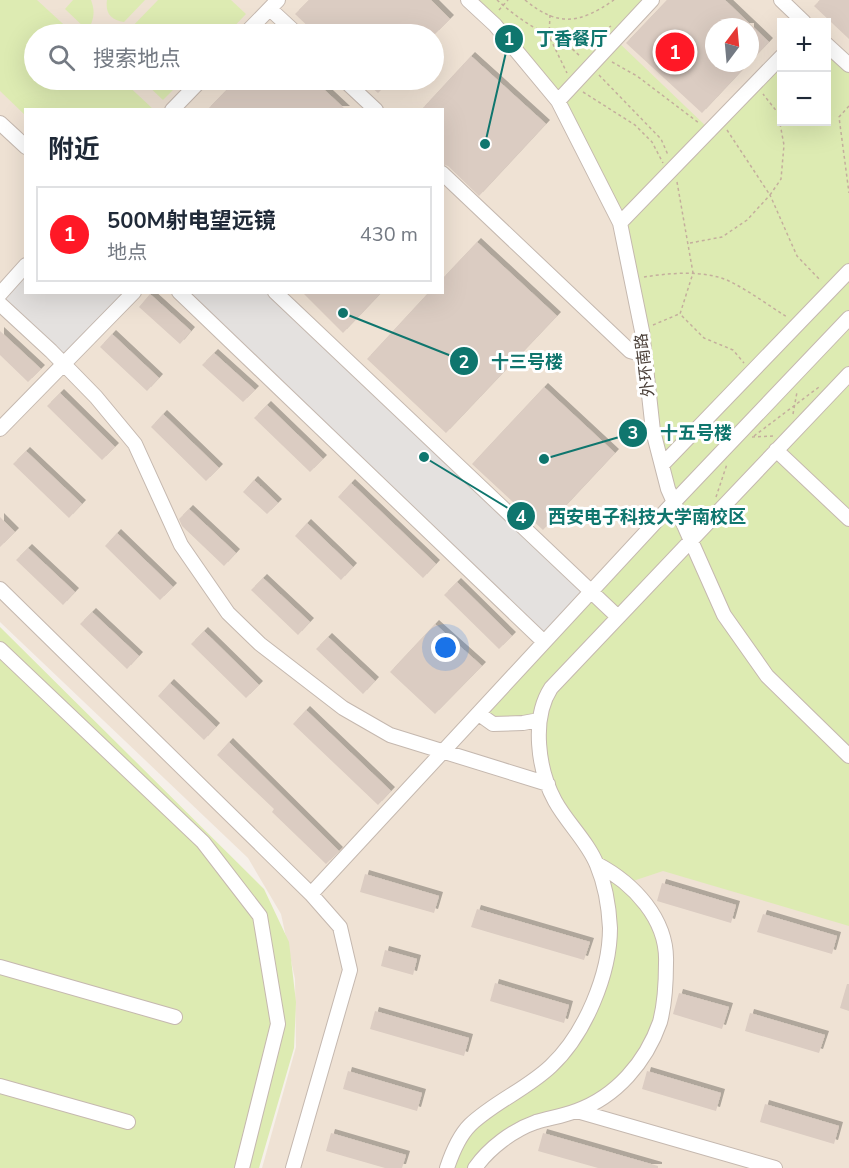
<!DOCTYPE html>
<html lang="zh">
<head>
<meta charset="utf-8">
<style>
	:root { --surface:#fff; --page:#f6f6f7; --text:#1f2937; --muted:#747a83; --line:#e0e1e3; --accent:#ff1826 }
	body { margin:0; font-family:"Nunito Sans","Noto Sans SC",sans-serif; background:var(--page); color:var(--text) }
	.controls { position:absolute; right:18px; top:18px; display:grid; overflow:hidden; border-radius:0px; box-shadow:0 6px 24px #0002 }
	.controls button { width:54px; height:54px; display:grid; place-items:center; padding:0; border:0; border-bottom:2px solid var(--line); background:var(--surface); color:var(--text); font:30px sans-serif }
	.compass { position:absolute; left:705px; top:18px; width:54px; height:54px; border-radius:50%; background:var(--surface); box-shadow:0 6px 24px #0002; rotate:16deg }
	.you { position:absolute; left:446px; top:648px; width:21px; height:21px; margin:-15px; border:4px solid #fff; border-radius:50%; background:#1a73e8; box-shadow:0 0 0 9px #1a73e833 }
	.badge { display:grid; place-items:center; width:39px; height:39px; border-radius:50%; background:var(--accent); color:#fff; font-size:20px; font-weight:700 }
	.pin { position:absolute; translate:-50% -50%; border:3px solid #fff; box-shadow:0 2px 6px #0006 }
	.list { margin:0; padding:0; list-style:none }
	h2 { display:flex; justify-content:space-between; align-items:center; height:78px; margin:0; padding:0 24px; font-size:26px }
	h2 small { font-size:20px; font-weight:400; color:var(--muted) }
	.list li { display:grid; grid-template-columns:39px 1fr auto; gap:18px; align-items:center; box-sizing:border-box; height:96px; margin:0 12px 12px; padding:0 12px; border:2px solid var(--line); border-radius:0px }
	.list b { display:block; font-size:22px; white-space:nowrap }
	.list p { margin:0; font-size:20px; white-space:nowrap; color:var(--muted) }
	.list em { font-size:20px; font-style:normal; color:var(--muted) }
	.icon { flex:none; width:33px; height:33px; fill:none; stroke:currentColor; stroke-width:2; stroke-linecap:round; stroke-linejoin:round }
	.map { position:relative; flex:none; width:849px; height:1168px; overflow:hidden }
	.search { position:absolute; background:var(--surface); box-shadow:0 6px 24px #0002; left:24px; top:24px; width:420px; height:66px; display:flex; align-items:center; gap:15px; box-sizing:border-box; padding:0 21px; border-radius:33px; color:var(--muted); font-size:22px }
	.panel { position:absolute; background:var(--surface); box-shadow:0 6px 24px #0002; left:24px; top:108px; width:420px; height:186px; border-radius:0px }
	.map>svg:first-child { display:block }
	.education { fill:#efe2d4; fill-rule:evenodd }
	.green { fill:#ddebb2 }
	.parking { fill:#e4e1df }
	.building { fill:#dbccc2; filter:url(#shadow) }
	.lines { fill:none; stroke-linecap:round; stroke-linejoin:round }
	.minor-casing { stroke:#c5b8af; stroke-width:16 }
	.path { stroke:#c4ae9d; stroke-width:1.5; stroke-dasharray:3 3; stroke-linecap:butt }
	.minor { stroke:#fff; stroke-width:14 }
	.labels { text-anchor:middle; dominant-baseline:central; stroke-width:6; stroke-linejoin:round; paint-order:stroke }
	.street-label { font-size:16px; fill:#4a3f38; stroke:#fff }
	.leader { fill:none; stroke:#0f766e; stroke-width:2 }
	.callout-dot { fill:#0f766e; stroke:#fff; stroke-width:2 }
	.mark-label { font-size:18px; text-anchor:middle; font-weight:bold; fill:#fff }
	.callout-label { font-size:18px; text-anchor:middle; font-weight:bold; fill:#0f766e; stroke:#fff; stroke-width:6; stroke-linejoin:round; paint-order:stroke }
</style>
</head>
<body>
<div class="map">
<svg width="849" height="1168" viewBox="0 0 849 1168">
	<defs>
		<filter id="shadow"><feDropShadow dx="4" dy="-4" stdDeviation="0" flood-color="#0004"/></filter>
	</defs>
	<rect width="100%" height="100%" fill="#f6f0ea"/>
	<path class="education" d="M0 0H849V1168H262L296 1047 295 979 281 914 248 858 0 622ZM782 22H826V122H782ZM714 27H750V63H714ZM34 34H434V80H34ZM26 110H442V292H26Z"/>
	<path class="green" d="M0 0H37L74 34H34V80H122L153 109 26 110 25 115 0 91Z
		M73 0H91C96 13 93 20 88 31L65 9Z
		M107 0H145L124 22C111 20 105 13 107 0Z
		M158 0H231L246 14 227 34H125Z
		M468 0H652L616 40 710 130 781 56 782 122H826L827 44 849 65V926L663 871 627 883 657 922 663 986 647 1050 608 1094 535 1123 475 1168H447L470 1125 552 1066 592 1005 610 925 597 864 555 800 538 726 503 724 479 714 674 502 662 465 620 223 558 101Z
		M142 80H183L163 100Z
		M0 627 264 889 289 942 296 1002 294 1048 259 1168H0Z"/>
	<path class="parking" d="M25 265 26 292 134 293 64 364 0 304Z
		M179 293H275L592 592 544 642Z"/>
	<path class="building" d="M309 0H431L450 19 435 34H316L295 14Z
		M667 0H725L769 42 750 62V27H714V63H749L702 113 626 43Z
		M820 0H849V39L814 6Z
		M471 56 546 124 479 196 448 166 442 164V110H421Z
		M236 80H314L346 110H207Z
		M363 80H391L378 93Z
		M477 242 557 316 446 433 367 359 429 292H442V279Z
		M302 292H382L343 333Z
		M150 294 191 331 180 344 139 307Z
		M0 331 41 369 28 382 0 355Z
		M112 334 159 378 147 391 100 347Z
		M214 353 255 390 243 402 202 365Z
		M544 387 615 453 543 530 472 464Z
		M60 393 115 447 102 460 47 406Z
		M267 405 323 459 310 472 254 418Z
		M163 414 219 468 206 481 151 427Z
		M26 451 82 504 69 518 13 464Z
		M254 480 278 503 267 514 243 492Z
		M351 483 436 564 423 578 338 497Z
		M189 509 236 553 224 566 182 526 179 519Z
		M0 517 15 532 0 547Z
		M307 523 353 567 341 580 295 536Z
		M117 533 173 587 160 600 105 546Z
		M28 548 75 592 63 605 16 560Z
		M263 578 310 622 298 635 251 590Z
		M457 582 512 636 499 649 444 595Z
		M92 612 139 656 127 669 80 624Z
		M435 624 482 666 435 714 390 672Z
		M204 631 259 685 246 698 191 644Z
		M328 637 375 681 363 694 316 649Z
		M170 683 216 727 204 740 158 696Z
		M306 710 391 791 378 805 293 724Z
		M229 742 339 851 326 864 272 812 274 809 217 755Z
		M365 874 439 896 434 913 360 892Z
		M662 883 736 905 731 923 657 901Z
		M477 909 590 942 584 960 471 927Z
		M763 914 837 936 832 954 757 932Z
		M385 950 417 959 413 975 381 966Z
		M495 983 569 1005 564 1023 490 1001Z
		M847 984H849V1011L840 1008Z
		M679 993 729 1007 722 1029 673 1014Z
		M375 1011 469 1038 464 1056 370 1029Z
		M750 1013 825 1035 819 1053 745 1031Z
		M348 1071 422 1093 417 1111 343 1089Z
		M647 1071 721 1093 716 1111 642 1089Z
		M765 1104 839 1126 834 1144 760 1122Z
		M331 1133 406 1155 402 1168H385L326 1151Z
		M543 1133 658 1166V1168H598L538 1151Z"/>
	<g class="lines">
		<g class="minor-casing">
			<path id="minor" d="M468 0 495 25 558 101 620 223 642 331 653 431 668 489 724 615 767 676 849 756
				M781 0 804 22
				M270 9 297 34
				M245 34 278 0
				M826 44 849 65
				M344 80 376 110
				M558 101 652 0
				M172 110 201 80
				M0 123 26 147
				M442 173 630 351 644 355
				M620 223 782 56
				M179 292 544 642
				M275 292 618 617
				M0 294 26 265
				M0 304 51 351 96 397 135 444 181 545 228 613 260 644 343 708 390 735 548 784
				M0 429 134 292
				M776 450 849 519
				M662 465 849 271
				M0 589 311 894
				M0 649 203 842 260 916 278 1024 242 1168
				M479 714 493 724 523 723 539 720
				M0 967 175 1017
				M0 1086 128 1122
				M577 1111 775 1168
				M293 1168 350 970 340 927 311 894 674 502 849 318
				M447 1168C452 1153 459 1136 470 1125 494 1102 527 1089 551 1066 585 1034 610 974 610 928 609 908 605 884 597 865 588 842 567 823 555 801 538 770 531 719 551 688L849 374
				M475 1168C489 1148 513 1130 536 1122 549 1118 563 1116 576 1111 616 1097 646 1062 660 1022 665 1003 666 982 666 963 668 919 633 883 597 864"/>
		</g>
		<path class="path" d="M497 0C529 28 569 56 611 26
			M525 0C558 27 579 24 614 0
			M499 10 508 0
			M550 15 549 36 567 73
			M559 37 581 57
			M580 40 590 48
			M612 62 637 76 699 123
			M599 75 661 139 668 155
			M583 92 635 125 652 142 663 163
			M849 106 839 117 849 193
			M727 130 770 195 781 179 784 145 778 113 763 94
			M677 182 693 273 680 314 704 338 733 350 744 363
			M690 243 722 237 747 220 770 195 797 256 821 281
			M644 277C670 273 702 270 727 280 748 290 768 305 787 317
			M653 325 679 314
			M793 414 797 392
			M754 436 819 387
			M752 437 774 436
			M716 497 727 464"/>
		<use href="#minor" class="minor"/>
	</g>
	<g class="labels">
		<g class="street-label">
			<text transform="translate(645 365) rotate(-97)">外环南路</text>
		</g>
	</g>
	<path class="leader" d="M485 144L509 39M343 313L464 361M544 459L633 433M424 457L521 516"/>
	<g class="callout-dot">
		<circle cx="485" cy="144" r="6"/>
		<circle cx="343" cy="313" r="6"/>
		<circle cx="544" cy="459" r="6"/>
		<circle cx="424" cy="457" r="6"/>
		<circle cx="509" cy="39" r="15"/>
		<circle cx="464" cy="361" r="15"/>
		<circle cx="633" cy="433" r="15"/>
		<circle cx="521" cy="516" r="15"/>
	</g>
	<g class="mark-label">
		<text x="509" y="45">1</text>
		<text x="464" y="368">2</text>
		<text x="633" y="439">3</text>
		<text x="521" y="523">4</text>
	</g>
	<g class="callout-label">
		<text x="572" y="45">丁香餐厅</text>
		<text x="527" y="368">十三号楼</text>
		<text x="696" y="439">十五号楼</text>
		<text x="647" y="523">西安电子科技大学南校区</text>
	</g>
</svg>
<div class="controls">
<button>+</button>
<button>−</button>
</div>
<svg class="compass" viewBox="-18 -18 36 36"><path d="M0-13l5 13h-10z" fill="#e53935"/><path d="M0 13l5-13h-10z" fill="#747a83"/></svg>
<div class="you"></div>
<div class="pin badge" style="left:675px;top:52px">1</div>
<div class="search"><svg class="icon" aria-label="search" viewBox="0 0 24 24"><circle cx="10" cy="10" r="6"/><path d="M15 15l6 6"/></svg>搜索地点</div>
<section class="panel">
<h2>附近<small></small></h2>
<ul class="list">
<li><span class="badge">1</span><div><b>500M射电望远镜</b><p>地点</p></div><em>430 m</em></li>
</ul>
</section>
</div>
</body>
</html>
